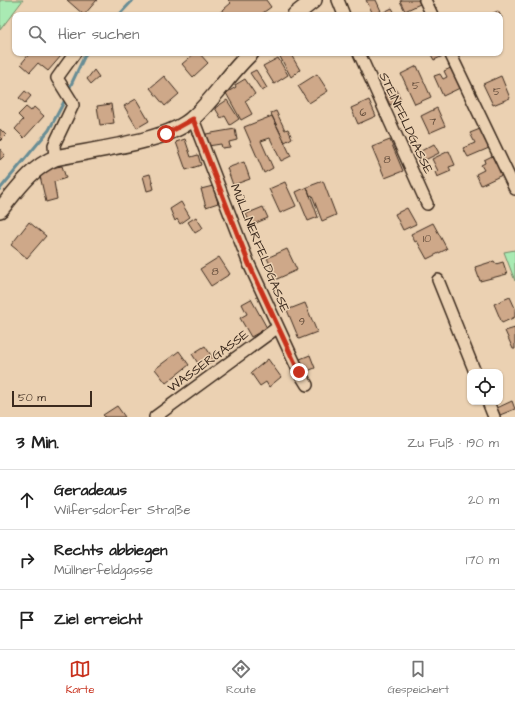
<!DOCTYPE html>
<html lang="de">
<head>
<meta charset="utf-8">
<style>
	:root { --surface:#fff; --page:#f6f6f6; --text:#222; --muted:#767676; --line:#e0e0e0; --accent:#c8321e }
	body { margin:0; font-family:"Architects Daughter",sans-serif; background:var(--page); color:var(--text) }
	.controls { position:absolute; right:12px; bottom:12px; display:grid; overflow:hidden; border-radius:8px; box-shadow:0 1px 3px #0004 }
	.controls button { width:36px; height:36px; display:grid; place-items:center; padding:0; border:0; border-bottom:1px solid var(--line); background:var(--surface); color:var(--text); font:20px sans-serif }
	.scale { position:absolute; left:12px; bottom:10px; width:80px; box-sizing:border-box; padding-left:4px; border:2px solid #3b2a1e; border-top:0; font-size:11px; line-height:14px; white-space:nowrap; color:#3b2a1e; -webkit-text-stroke:3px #ebd1b2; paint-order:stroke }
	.stop { position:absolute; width:12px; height:12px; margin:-9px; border:3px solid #c8321e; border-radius:50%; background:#fff }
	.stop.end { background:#c8321e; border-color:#fff; box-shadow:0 1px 4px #0008 }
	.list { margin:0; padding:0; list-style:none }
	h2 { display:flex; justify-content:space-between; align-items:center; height:52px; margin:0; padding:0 16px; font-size:17px }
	h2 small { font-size:13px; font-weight:400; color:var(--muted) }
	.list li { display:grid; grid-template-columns:26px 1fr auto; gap:12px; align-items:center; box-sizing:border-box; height:60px; padding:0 16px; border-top:1px solid var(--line) }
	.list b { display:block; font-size:15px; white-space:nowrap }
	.list p { margin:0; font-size:13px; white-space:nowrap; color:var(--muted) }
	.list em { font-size:13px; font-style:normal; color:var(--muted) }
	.icon { flex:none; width:22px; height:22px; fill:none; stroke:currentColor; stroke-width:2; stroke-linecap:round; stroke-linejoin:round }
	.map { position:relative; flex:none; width:515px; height:417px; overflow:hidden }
	.search { position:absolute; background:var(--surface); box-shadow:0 1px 3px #0004; left:12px; right:12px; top:12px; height:44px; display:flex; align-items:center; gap:10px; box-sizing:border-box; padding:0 14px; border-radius:8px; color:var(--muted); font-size:15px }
	.sheet { height:232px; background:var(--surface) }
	nav { display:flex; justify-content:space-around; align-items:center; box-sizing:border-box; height:56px; border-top:1px solid var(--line); background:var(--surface); font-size:11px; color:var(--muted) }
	nav a { display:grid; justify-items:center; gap:2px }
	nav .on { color:var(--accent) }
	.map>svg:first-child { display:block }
	.green { fill:#a9eab3; stroke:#728a68 }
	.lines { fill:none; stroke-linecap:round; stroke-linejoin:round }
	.stream { stroke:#678d95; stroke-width:3 }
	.building { fill:#cea889; stroke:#3b2a1e }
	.street-casing { stroke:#3b2a1e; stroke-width:14 }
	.secondary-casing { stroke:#3b2a1e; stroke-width:18 }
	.street { stroke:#ebd1b2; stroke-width:11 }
	.secondary { stroke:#ebd1b2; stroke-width:15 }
	.route { stroke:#c8321e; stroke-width:5 }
	.labels { text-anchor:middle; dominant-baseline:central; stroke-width:3; stroke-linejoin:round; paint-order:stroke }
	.number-label { font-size:11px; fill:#604a39 }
	.street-label { font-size:13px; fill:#3b2a1e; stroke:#ebd1b2 }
</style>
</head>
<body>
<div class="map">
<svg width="515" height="417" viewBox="0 0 515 417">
	<rect width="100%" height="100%" fill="#ebd1b2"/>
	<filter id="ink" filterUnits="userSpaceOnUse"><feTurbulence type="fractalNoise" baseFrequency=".025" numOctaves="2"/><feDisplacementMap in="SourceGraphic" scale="8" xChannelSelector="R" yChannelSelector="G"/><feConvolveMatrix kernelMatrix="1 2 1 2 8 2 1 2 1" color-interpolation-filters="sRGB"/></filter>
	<g filter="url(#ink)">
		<path class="green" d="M0 0H23L0 30Z
			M515 250V281L504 252Z"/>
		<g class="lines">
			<path class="stream" d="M119 15 133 0
				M68 91 86 53
				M0 189 49 130 66 98"/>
		</g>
		<path class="building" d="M67 0H97L84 15Z
			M228 0H266L271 7 260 15H217L231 3Z
			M366 0H376L381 11 373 14Z
			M402 0H418L420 4 405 11 400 1Z
			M392 8 396 15H378Z
			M498 11 502 18 500 19V15H489Z
			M30 53H57L61 56 48 71 38 63 30 72 21 64Z
			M195 53H199L208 63 193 77 182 64Z
			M278 53H290L300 70 291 77Z
			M430 53H442L443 56 434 60Z
			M278 58 288 75 274 84 263 66Z
			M417 66 431 97 415 104 401 74Z
			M453 67 462 87 443 96 434 76 440 74 443 79 447 77 444 71Z
			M94 70 99 77 91 84 87 79Z
			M256 70 267 88 262 91 250 73Z
			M317 74 328 91 309 103 298 86Z
			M164 76 179 94 165 106 150 88Z
			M501 76 510 98 493 105 483 84Z
			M245 79 255 94 245 101 252 114 241 120 226 93 236 87 235 85Z
			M395 88 401 100 390 105 384 93Z
			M25 91 31 96 25 103 19 98Z
			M136 99 149 121 137 128 124 106Z
			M227 100 239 119 230 125 225 116 221 118 215 108Z
			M369 100 376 116 358 124 351 108Z
			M111 104 114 123 100 125 97 106Z
			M26 107 31 111 34 107 44 116 24 138 15 129 23 120 18 115Z
			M437 108 445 126 429 133 421 116Z
			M276 111 285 130 288 129 292 138 285 142 272 116 271 113Z
			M272 116 291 156 281 161 270 138 261 141 273 168 264 173 244 127Z
			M0 129 6 135 0 141Z
			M235 129 237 140 229 142 230 147 222 148 221 144 208 146 206 134Z
			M480 129 489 148 468 157 463 148 475 143 470 133Z
			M185 139 191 157 198 155 201 165 186 170 176 142Z
			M390 140 403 171 385 178 372 147Z
			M434 144 439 153 425 160 421 151Z
			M0 149 5 155 0 160Z
			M449 151 455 165 449 167 451 171 437 177 435 172 438 171 432 159Z
			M492 156 502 175 481 185 476 174 484 170 481 165 485 163 484 160Z
			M244 162 250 179 233 185 227 168Z
			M62 166 66 178 54 182 57 199 46 202 40 176 50 168Z
			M150 174 154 189 147 191 143 176Z
			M323 181 336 215 322 221 312 195 310 196 307 187Z
			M285 182 296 206 280 213 269 189Z
			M213 186 218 203 206 207 201 189Z
			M307 187 318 217 308 221 296 192Z
			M181 202 190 217 180 224 177 219 175 221 170 209Z
			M263 207 268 218 251 225 246 214Z
			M407 208 416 224 403 230 395 214Z
			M196 217 203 228 195 233 188 222Z
			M29 222 46 236 27 258 11 245Z
			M433 223 447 249 427 259 417 241 415 242 411 234Z
			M287 249 297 270 277 279 267 258Z
			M219 257 230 274 211 286 200 269Z
			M494 261 496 264 503 262 507 274 480 281 475 267Z
			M510 297 515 308V317L502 323 494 304Z
			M251 299 267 328 251 337 240 318 247 314 242 304Z
			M305 303 317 332 299 339 287 310Z
			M515 328V349H513L505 331Z
			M205 346 214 360 201 368 192 354Z
			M179 351 189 365 166 383 155 369Z
			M310 355 315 368 305 372 300 359Z
			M268 359 281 377 269 387 266 382 260 386 251 373Z
			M512 401 515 409 500 415 497 408Z
			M117 406 125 417H105L103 415Z"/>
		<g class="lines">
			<g class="street-casing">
				<path id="street" d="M338 0 344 15
					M425 0 432 15
					M359 53 427 204
					M450 53 515 189
					M193 119 249 264 299 372 307 385
					M55 158 54 145 73 105 72 102 57 78 75 53
					M438 280 475 372
					M488 402 494 417
					M155 417 278 327"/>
			</g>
			<g class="secondary-casing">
				<path id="secondary" d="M295 15 314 0
					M0 210C17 190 31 168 55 158 90 150 170 142 194 117 215 98 230 72 251 53"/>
			</g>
			<use href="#street" class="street"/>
			<use href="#secondary" class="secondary"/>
		</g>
	</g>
	<g class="lines" filter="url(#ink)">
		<path class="route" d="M166 134 193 119 249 264 299 372"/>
	</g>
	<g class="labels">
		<g class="number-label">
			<text x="416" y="85">5</text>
			<text x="497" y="91">5</text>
			<text x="363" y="112">6</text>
			<text x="433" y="121">7</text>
			<text x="387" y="159">8</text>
			<text x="427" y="238">10</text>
			<text x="215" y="271">8</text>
			<text x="302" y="321">9</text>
		</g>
		<g class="street-label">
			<text transform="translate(406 123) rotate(65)">STEINFELDGASSE</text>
			<text transform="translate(260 248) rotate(68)">MÜLLNERFELDGASSE</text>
			<text transform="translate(208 361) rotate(-36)">WASSERGASSE</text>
		</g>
	</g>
</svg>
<div class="controls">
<button><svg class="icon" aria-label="locate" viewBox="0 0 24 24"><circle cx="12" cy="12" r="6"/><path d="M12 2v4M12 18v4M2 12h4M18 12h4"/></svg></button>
</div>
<div class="scale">50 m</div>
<div class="stop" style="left:166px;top:134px"></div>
<div class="stop end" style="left:299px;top:372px"></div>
<div class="search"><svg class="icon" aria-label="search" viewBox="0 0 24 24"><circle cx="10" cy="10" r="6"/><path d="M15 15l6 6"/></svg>Hier suchen</div>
</div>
<section class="sheet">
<h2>3 Min.<small>Zu Fuß · 190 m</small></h2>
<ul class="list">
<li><svg class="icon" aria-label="ahead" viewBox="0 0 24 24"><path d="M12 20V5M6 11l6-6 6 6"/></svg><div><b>Geradeaus</b><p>Wilfersdorfer Straße</p></div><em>20 m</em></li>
<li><svg class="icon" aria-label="right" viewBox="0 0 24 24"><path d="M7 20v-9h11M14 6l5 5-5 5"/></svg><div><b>Rechts abbiegen</b><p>Müllnerfeldgasse</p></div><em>170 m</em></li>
<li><svg class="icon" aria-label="arrive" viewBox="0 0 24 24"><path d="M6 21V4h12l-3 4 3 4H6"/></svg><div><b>Ziel erreicht</b></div></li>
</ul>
</section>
<nav>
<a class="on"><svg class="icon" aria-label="map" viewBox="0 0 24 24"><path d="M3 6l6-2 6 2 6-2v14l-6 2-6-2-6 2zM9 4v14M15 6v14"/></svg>Karte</a>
<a><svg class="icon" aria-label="directions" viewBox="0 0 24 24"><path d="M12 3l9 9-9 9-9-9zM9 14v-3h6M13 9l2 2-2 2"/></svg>Route</a>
<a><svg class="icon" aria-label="saved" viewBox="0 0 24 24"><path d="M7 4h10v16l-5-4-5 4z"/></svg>Gespeichert</a>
</nav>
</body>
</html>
